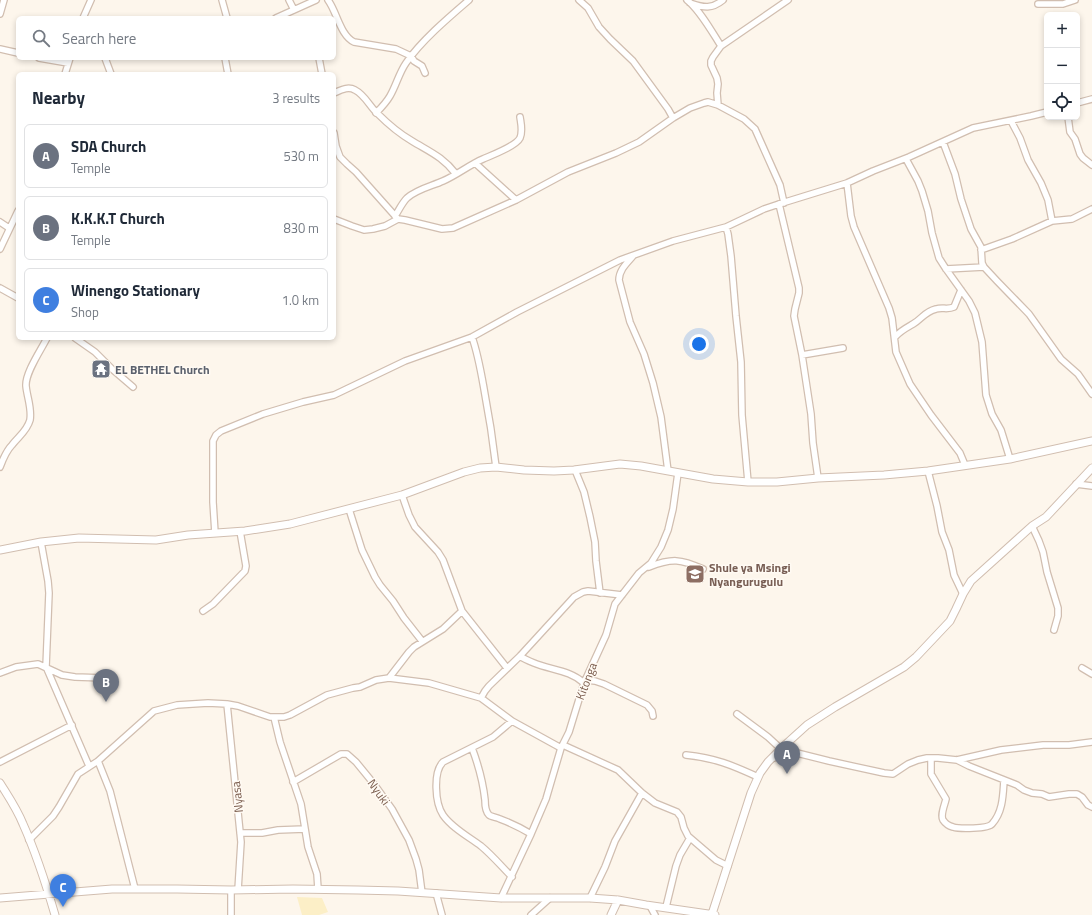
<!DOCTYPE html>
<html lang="en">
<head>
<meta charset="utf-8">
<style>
	:root { --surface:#fff; --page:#f2f2f3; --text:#1f2937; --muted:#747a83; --line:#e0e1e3; --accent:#e76f51 }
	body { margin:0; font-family:"Titillium Web",sans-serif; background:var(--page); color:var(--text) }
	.controls { position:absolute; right:12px; top:12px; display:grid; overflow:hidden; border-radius:6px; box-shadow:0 2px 6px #0003 }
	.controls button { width:36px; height:36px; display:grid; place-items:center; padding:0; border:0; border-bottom:1px solid var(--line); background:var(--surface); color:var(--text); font:20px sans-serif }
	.you { position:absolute; left:699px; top:344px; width:14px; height:14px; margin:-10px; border:3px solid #fff; border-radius:50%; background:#1a73e8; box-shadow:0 0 0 6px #1a73e833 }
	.badge { display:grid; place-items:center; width:26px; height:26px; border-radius:50%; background:var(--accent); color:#fff; font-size:13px; font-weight:700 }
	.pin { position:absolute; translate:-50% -33px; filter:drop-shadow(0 1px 2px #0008) }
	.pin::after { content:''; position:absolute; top:21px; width:14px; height:12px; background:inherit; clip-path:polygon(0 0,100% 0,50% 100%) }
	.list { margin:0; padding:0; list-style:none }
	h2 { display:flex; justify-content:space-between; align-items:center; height:52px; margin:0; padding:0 16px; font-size:17px }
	h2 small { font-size:13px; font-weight:400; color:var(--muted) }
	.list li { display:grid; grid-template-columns:26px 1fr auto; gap:12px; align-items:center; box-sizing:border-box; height:64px; margin:0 8px 8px; padding:0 8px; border:1px solid var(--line); border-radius:6px }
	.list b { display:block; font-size:15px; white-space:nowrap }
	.list p { margin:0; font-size:13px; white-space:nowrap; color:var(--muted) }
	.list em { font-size:13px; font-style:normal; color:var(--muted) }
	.icon { flex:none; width:22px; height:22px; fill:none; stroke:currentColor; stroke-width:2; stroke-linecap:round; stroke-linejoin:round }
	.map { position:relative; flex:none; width:1092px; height:915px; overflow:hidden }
	.search { position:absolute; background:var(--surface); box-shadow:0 2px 6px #0003; left:16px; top:16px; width:320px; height:44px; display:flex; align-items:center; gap:10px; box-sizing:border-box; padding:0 14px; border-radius:6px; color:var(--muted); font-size:15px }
	.panel { position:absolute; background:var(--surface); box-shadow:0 2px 6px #0003; left:16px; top:72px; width:320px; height:268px; border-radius:6px }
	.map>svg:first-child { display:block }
	.sand { fill:#fcefc7 }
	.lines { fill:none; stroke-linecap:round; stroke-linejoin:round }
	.minor-casing { stroke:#d1beb0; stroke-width:8 }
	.tertiary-casing { stroke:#d1beb0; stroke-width:9 }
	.minor { stroke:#fff; stroke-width:5.5 }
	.tertiary { stroke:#fff; stroke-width:7 }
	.labels { text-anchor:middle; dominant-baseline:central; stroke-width:3; stroke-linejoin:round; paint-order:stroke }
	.worship-label { font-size:12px; font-weight:bold; fill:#5b616d; stroke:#fffaf3; text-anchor:start }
	.education-label { font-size:12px; font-weight:bold; fill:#785e54; stroke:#fffaf3; text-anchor:start }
	.street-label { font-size:12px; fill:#7a5c4d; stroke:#fffaf3 }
</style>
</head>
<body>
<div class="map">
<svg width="1092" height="915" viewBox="0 0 1092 915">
	<rect width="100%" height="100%" fill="#fdf6ec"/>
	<path class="sand" d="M297 897 322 898 328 912 319 915H302Z"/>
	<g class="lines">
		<g class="minor-casing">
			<path id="minor" d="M222 0 227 18
				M289 0 294 10
				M328 0C337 12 340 35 354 42L396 49 411 56 414 61 422 66 425 73
				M579 0 588 8 599 27 610 39 633 61 668 109 673 118
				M687 0C700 10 712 32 721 46
				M690 3C704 8 712 9 723 0
				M1038 4H1063L1075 0
				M0 14 4 0
				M83 18 91 0
				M276 18 316 0
				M0 49 18 53
				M39 58 68 63
				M105 58 111 74
				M225 58 228 74
				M319 58 322 74
				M65 74 70 58
				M334 93C341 90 348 86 355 90 365 95 370 107 378 114 388 124 400 134 412 141 430 152 443 157 456 174
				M1077 103 1092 99
				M718 105 717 93 718 84 717 78 711 65V61L713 57 721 46 788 0
				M376 113C381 108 386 103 390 96 396 86 399 73 406 63 421 41 448 18 469 0
				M1068 117 1070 132 1075 139 1080 154 1083 158 1092 165
				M1011 121 1020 138 1028 160 1041 183 1048 200 1052 221
				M334 133 336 146 340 157 347 164 356 172 397 218
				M943 142 955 174 961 199 971 229 981 247 982 263 984 267 997 281 1029 314 1061 359 1078 374 1092 394
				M906 159 918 181 922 191 928 211 932 233 939 258 946 269 969 301 975 313 982 342 986 395 992 414 1001 430 1010 459
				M475 163 516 200
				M847 183 851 216 854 227 889 308 892 318 896 352 910 384 931 415 960 453 965 465
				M779 204 799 288V293L795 309 794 316 802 355 811 414 813 443 818 478
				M395 216C399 210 402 203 407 198 417 189 432 186 443 181 457 175 469 165 483 159 492 155 516 146 520 138 523 131 521 124 520 117
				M334 219 352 226 364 230 373 229 385 226 398 219 405 220 442 229 453 228 516 200 568 172 616 153 639 142 673 118 690 108 704 103 708 102 718 105 744 119 755 129 780 185 784 203
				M0 222 9 228
				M726 227 728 234 731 256 736 316 741 362 742 415 748 482
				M0 249 18 211
				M981 250 1012 239 1052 221 1072 219 1092 209
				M633 256C627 263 619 270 619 280L630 322 644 354 653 383 661 417 668 471
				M946 269 984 267
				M0 288 18 298
				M472 337C478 354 481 372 484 389 489 415 493 441 496 467
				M895 337C900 331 906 328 913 324 922 319 924 312 936 309 942 307 948 310 954 307L961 290
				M75 338 95 352 112 369 133 387
				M802 355 843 348
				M0 467C3 459 6 451 12 445 19 436 27 431 30 420 32 408 27 397 26 386 25 373 41 350 47 338
				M575 470 584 492 590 517 595 542 596 561 600 593
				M928 471 937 506 942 532 949 550 954 575 963 594
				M1076 484 1092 486
				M402 495 409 515 415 527 438 552 443 560 462 611 507 668
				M349 509 362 550 375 577 380 585 393 601 404 618 422 641
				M1032 526 1039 541 1043 552 1047 572 1058 608V616L1054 630
				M215 533 213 502V441L216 435 221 431 263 414 303 402 334 395 405 361 472 337 517 312 620 260 673 241 726 227 764 209 779 204 847 183 873 171 909 157 973 128 1031 116 1047 112
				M41 542 48 581 49 593 46 667
				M649 567C672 558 681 559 703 569
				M203 611 213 604 245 571 246 566 240 531
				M520 656C524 659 529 661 534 663 551 670 570 670 584 683
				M1082 668 1092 674
				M47 669 89 766
				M0 673 16 667 38 664 62 675 75 677 105 678
				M389 678 409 652 414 647 443 629 462 611
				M585 680 595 681 604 684 647 705 652 711 653 716
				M481 698 485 691 489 686 520 656 574 597 583 592 588 591 622 595
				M227 704 241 842 238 890
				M737 714 768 737 781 749
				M274 717 280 742 301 804 308 847 317 874 318 889
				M512 721 493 737 443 762C433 772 435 803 443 815 452 828 469 837 481 846 492 855 502 867 512 877
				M563 745 618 770 642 793 655 803 677 812 681 817 684 828 688 836 716 860 728 866
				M472 748C478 764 483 782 485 800 485 804 485 811 489 815 491 817 497 817 500 819 511 823 521 828 531 834
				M686 755C715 758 732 765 758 777
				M774 758 784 753 793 752 829 761 884 773 893 774 908 764 918 760 927 758H938L957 760 1001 750 1043 745H1069L1092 742
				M931 758V774L946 799C945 804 940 815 943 820 945 823 949 826 953 827 959 829 988 829 992 824 1003 812 1003 795 1004 780
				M957 760 969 766 1017 785 1024 790 1032 793 1042 794 1049 797 1069 794H1077L1082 797 1088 805 1092 807
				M98 761 110 791 135 889
				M0 762 72 725
				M293 782 341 754H347L356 762 374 784 392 809 409 840 416 859 419 870 422 893
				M240 833H262L278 830 305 829
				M29 840 53 816 59 807 78 774 98 761 154 711 177 705 208 703 227 704 238 706 270 717H284L290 715 327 695 353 688 360 687 376 680 389 678 429 683 481 698 512 721 561 748
				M436 893 442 915
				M501 898 531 834 546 799 561 748 569 732 584 683 606 635 615 604 639 573 651 563 661 547 668 530 673 509 678 473
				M590 898 605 867 615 841 642 793
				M650 906 655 915
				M666 907 676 866 680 855 690 838
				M231 915V890
				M531 915 550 898"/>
		</g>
		<g class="tertiary-casing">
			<path id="tertiary" d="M0 550 41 542 79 538 156 540 188 535 245 531 290 524 402 495 464 472 480 468 496 467 524 470 554 471 574 470 620 464 641 466 713 479 748 482H777L818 478 884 475 928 471 1010 459 1092 441
				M0 783C8 796 17 809 23 824 36 853 46 884 55 915
				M0 898 112 889H177L231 890 293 889 358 890 398 891 501 898H590L618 900 646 905 715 915
				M712 914 751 793 760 773 768 762 786 744 807 725 835 707 904 667 916 657 950 621 956 609 963 594 971 581 1032 526 1046 517 1092 468
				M611 915 618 900"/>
		</g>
		<use href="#minor" class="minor"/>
		<use href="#tertiary" class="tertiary"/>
	</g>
	<defs>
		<g id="temple-square" transform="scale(1)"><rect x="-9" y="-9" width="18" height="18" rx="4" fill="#6b7280" stroke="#fffaf3"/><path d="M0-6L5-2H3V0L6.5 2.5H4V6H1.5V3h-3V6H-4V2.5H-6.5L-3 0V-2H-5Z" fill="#fff"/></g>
		<g id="school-square" transform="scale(1)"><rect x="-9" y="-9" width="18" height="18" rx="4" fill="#8d6e63" stroke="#fffaf3"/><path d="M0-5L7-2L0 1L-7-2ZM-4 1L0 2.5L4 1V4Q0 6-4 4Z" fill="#fff"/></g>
	</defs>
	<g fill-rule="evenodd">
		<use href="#temple-square" x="101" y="369"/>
		<use href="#school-square" x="695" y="574"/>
	</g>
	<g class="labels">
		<g class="worship-label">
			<text x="115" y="369">EL BETHEL Church</text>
		</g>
		<g class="education-label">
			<text x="709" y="567">Shule ya Msingi<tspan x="709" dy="14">Nyangurugulu</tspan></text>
		</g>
		<g class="street-label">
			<text transform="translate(586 681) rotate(-69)">Kitonga</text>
			<text transform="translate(379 792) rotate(54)">Nyuki</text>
			<text transform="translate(237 797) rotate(-96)">Nyasa</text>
		</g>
	</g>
</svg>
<div class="controls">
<button>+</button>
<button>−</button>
<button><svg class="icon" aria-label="locate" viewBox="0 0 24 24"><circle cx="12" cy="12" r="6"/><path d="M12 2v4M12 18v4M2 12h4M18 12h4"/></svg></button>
</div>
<div class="you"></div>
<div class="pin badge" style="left:787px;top:774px;background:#6b7280">A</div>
<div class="pin badge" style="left:106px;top:702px;background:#6b7280">B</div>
<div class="pin badge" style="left:63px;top:907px;background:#3f7fe0">C</div>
<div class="search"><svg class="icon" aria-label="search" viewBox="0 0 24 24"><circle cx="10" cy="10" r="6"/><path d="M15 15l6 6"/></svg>Search here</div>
<section class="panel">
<h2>Nearby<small>3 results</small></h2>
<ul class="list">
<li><span class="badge" style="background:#6b7280">A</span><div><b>SDA Church</b><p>Temple</p></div><em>530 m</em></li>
<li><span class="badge" style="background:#6b7280">B</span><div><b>K.K.K.T Church</b><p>Temple</p></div><em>830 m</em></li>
<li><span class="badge" style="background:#3f7fe0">C</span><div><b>Winengo Stationary</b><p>Shop</p></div><em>1.0 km</em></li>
</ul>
</section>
</div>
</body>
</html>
